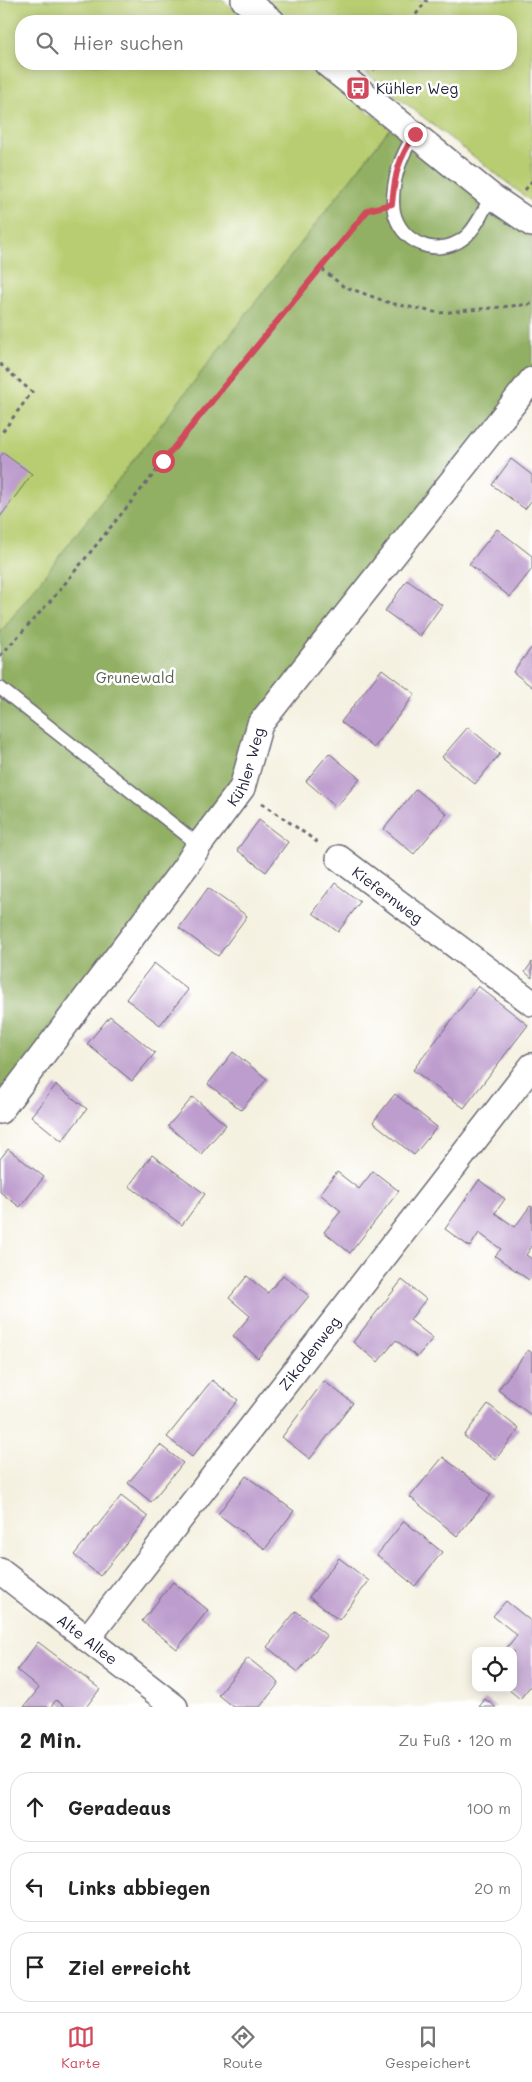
<!DOCTYPE html>
<html lang="de">
<head>
<meta charset="utf-8">
<style>
	:root { --surface:#fff; --page:#f6f6f6; --text:#222; --muted:#767676; --line:#e0e0e0; --accent:#d1495b }
	body { margin:0; font-family:Mali,sans-serif; background:var(--page); color:var(--text) }
	.controls { position:absolute; right:15px; bottom:15px; display:grid; overflow:hidden; border-radius:10px; box-shadow:0 2px 12px #0003 }
	.controls button { width:45px; height:45px; display:grid; place-items:center; padding:0; border:0; border-bottom:1px solid var(--line); background:var(--surface); color:var(--text); font:25px sans-serif }
	.stop { position:absolute; width:15px; height:15px; margin:-11px; border:4px solid #d1495b; border-radius:50%; background:#fff }
	.stop.end { background:#d1495b; border-color:#fff; box-shadow:0 1px 5px #0008 }
	.list { margin:0; padding:0; list-style:none }
	h2 { display:flex; justify-content:space-between; align-items:center; height:65px; margin:0; padding:0 20px; font-size:21px }
	h2 small { font-size:16px; font-weight:400; color:var(--muted) }
	.list li { display:grid; grid-template-columns:32px 1fr auto; gap:15px; align-items:center; box-sizing:border-box; height:70px; margin:0 10px 10px; padding:0 10px; border:1px solid var(--line); border-radius:20px }
	.list b { display:block; font-size:19px; white-space:nowrap }
	.list em { font-size:16px; font-style:normal; color:var(--muted) }
	.icon { flex:none; width:28px; height:28px; fill:none; stroke:currentColor; stroke-width:2; stroke-linecap:round; stroke-linejoin:round }
	.map { position:relative; flex:none; width:532px; height:1707px; overflow:hidden }
	.search { position:absolute; background:var(--surface); box-shadow:0 2px 12px #0003; left:15px; right:15px; top:15px; height:55px; display:flex; align-items:center; gap:12px; box-sizing:border-box; padding:0 18px; border-radius:20px; color:var(--muted); font-size:19px }
	.sheet { height:305px; background:var(--surface) }
	nav { display:flex; justify-content:space-around; align-items:center; box-sizing:border-box; height:70px; border-top:1px solid var(--line); background:var(--surface); font-size:14px; color:var(--muted) }
	nav a { display:grid; justify-items:center; gap:2px }
	nav .on { color:var(--accent) }
	.map>svg:first-child { display:block }
	.green { fill:#b8cd71; stroke:#6d7856 }
	.forest { fill:#92b063; stroke:#5a694f }
	.building { fill:#bd9dcd }
	.lines { fill:none; stroke-linecap:round; stroke-linejoin:round }
	.service-casing { stroke:#6c6a75; stroke-width:15 }
	.minor-casing { stroke:#6c6a75; stroke-width:28 }
	.path { stroke:#6c6a75; stroke-width:3; stroke-dasharray:4 4; stroke-linecap:butt }
	.service { stroke:#fff; stroke-width:12 }
	.minor { stroke:#fff; stroke-width:25 }
	.route { stroke:#d1495b; stroke-width:6 }
	.labels { text-anchor:middle; dominant-baseline:central; stroke-width:5; stroke-linejoin:round; paint-order:stroke }
	.poi-label { font-size:15px; fill:#22223b; stroke:#fff; text-anchor:start }
	.park-label { font-size:15px; fill:#565e4e; stroke:#fff }
	.street-label { font-size:15px; fill:#22223b; stroke:#fff }
</style>
</head>
<body>
<div class="map">
<svg width="532" height="1707" viewBox="0 0 532 1707">
	<rect width="100%" height="100%" fill="#fff"/>
	<filter id="ink" filterUnits="userSpaceOnUse"><feTurbulence type="fractalNoise" baseFrequency=".02" numOctaves="2"/><feDisplacementMap in="SourceGraphic" scale="10" xChannelSelector="R" yChannelSelector="G"/><feConvolveMatrix kernelMatrix="1 2 1 2 8 2 1 2 1" color-interpolation-filters="sRGB"/></filter>
	<filter id="wash" filterUnits="userSpaceOnUse"><feTurbulence type="fractalNoise" baseFrequency=".0096" numOctaves="4" result="noise"/><feDisplacementMap in="SourceGraphic" scale="20" xChannelSelector="R" yChannelSelector="G"/><feGaussianBlur stdDeviation="1.12" result="paint"/><feColorMatrix in="noise" values="0 0 0 0 0 0 0 0 0 0 0 0 0 0 0 0 0 1.4 0 .05"/><feComposite in="paint" operator="in"/></filter>
	<g filter="url(#wash)">
		<rect width="100%" height="100%" fill="#f5f1e1"/>
		<path class="green" d="M0 0H222L250 21H21V64H306L390 128 0 633Z
			M244 0H532V202L355 64H511V21H272Z"/>
		<path class="forest" d="M390 128 532 222V378L260 724 242 788 0 1109V633Z"/>
		<g id="blocks">
			<path class="building" d="M3 453 32 474 0 517V457Z
				M511 459 532 475V500L525 509 492 485Z
				M497 529 532 556V569L510 597 469 564Z
				M407 580 442 605 420 636 385 611Z
				M532 647V687L513 672Z
				M382 669 415 694 374 748 341 722Z
				M468 727 500 754 475 784 442 757Z
				M329 753 360 779 336 807 306 781Z
				M416 789 447 814 414 854 384 829Z
				M259 820 288 842 266 872 237 850Z
				M335 883 360 902 338 932 313 913Z
				M208 888 247 916 218 956 179 928Z
				M532 962V978L525 972Z
				M154 963 188 990 160 1025 126 999Z
				M478 986 528 1025 464 1108 413 1070Z
				M110 1016 155 1053 132 1081 87 1044Z
				M233 1052 267 1079 241 1110 208 1084Z
				M56 1085 87 1109 62 1141 31 1116Z
				M395 1094 437 1127 414 1155 373 1122Z
				M193 1097 226 1125 201 1154 168 1126Z
				M8 1149 44 1177 20 1207 0 1192V1159Z
				M152 1155 205 1194 182 1225 129 1186Z
				M373 1171 399 1191 350 1253 324 1232 341 1211 320 1194 337 1172 359 1189Z
				M479 1180 505 1199 495 1213 515 1227 530 1206 532 1207V1246L526 1255 532 1259V1276L529 1280 495 1256 501 1249 479 1233 470 1247 445 1229Z
				M283 1275 309 1296 258 1358 233 1336 250 1316 229 1298 247 1276 268 1293Z
				M402 1280 426 1299 410 1320 433 1338 417 1357 396 1340 378 1362 353 1342Z
				M528 1350 532 1353 531 1415 498 1390Z
				M212 1380 238 1400 192 1457 167 1437Z
				M324 1381 353 1403 310 1459 282 1437Z
				M488 1404 519 1429 495 1460 464 1436Z
				M160 1445 183 1463 151 1502 128 1483Z
				M443 1457 491 1495 457 1536 410 1497Z
				M246 1476 294 1511 265 1549 218 1514Z
				M121 1496 148 1517 100 1576 74 1555Z
				M404 1521 442 1552 415 1586 377 1555Z
				M339 1558 369 1581 339 1620 309 1597Z
				M173 1582 208 1610 177 1649 142 1621Z
				M506 1601 532 1622V1684L520 1699 507 1688H513V1651H504L517 1635 493 1616Z
				M296 1611 327 1636 298 1672 267 1647Z
				M38 1642 100 1689 86 1707H65L56 1700 51 1707H24L39 1688 17 1670Z
				M248 1658 279 1683 260 1707H233L218 1695Z
				M485 1699 496 1707H479Z"/>
		</g>
	</g>
	<g filter="url(#ink)">
		<use href="#blocks" fill-opacity="0" stroke="#6c6a75" stroke-width="1"/>
		<g class="lines">
			<g class="service-casing">
				<path id="service" d="M415 134C401 155 393 176 393 202 393 239 434 261 464 238 476 229 484 209 491 196
					M0 688 199 845"/>
			</g>
			<g class="minor-casing">
				<g id="minor">
					<path d="M244 0 272 21"/>
					<path d="M327 64 491 196 532 224"/>
					<path id="s1" d="M339 858 532 1003"/>
					<path id="s2" d="M0 1111 186 866 199 845 242 788 260 724 532 380"/>
					<path id="s3" d="M0 1571 175 1707"/>
					<path id="s4" d="M87 1639 532 1066"/>
				</g>
			</g>
			<path class="path" d="M411 21 427 0
				M373 70 377 64
				M525 190 532 181
				M322 269 343 286 390 303 439 313 532 304
				M0 364 32 392 0 435
				M0 656 54 597 368 210 376 208
				M262 803 320 844"/>
			<use href="#service" class="service"/>
			<use href="#minor" class="minor"/>
		</g>
	</g>
	<g class="lines" filter="url(#ink)">
		<path class="route" d="M163 461 368 210 392 204C395 173 398 160 415 134"/>
	</g>
	<defs>
		<g id="bus-square" transform="scale(1.25)"><rect x="-9" y="-9" width="18" height="18" rx="4" fill="#d1495b" stroke="#fff"/><path d="M-5-6H5V4H4V6H2V4H-2V6H-4V4H-5ZM-3.5-4V0h7V-4ZM-3.5 1.2v1.5H-2V1.2ZM2 1.2v1.5H3.5V1.2Z" fill="#fff"/></g>
	</defs>
	<g fill-rule="evenodd">
		<use href="#bus-square" x="358" y="88"/>
	</g>
	<g class="labels">
		<g class="poi-label">
			<text x="376" y="88">Kühler Weg</text>
		</g>
		<g class="park-label">
			<text x="135" y="677">Grunewald</text>
		</g>
		<g class="street-label">
			<text stroke="none"><textPath href="#s2" startOffset="425">Kühler Weg</textPath></text>
			<text stroke="none"><textPath href="#s1" startOffset="61">Kiefernweg</textPath></text>
			<text stroke="none"><textPath href="#s4" startOffset="362">Zikadenweg</textPath></text>
			<text stroke="none"><textPath href="#s3" startOffset="111">Alte Allee</textPath></text>
		</g>
	</g>
</svg>
<div class="controls">
<button><svg class="icon" aria-label="locate" viewBox="0 0 24 24"><circle cx="12" cy="12" r="6"/><path d="M12 2v4M12 18v4M2 12h4M18 12h4"/></svg></button>
</div>
<div class="stop" style="left:163px;top:461px"></div>
<div class="stop end" style="left:415px;top:134px"></div>
<div class="search"><svg class="icon" aria-label="search" viewBox="0 0 24 24"><circle cx="10" cy="10" r="6"/><path d="M15 15l6 6"/></svg>Hier suchen</div>
</div>
<section class="sheet">
<h2>2 Min.<small>Zu Fuß · 120 m</small></h2>
<ul class="list">
<li><svg class="icon" aria-label="ahead" viewBox="0 0 24 24"><path d="M12 20V5M6 11l6-6 6 6"/></svg><div><b>Geradeaus</b></div><em>100 m</em></li>
<li><svg class="icon" aria-label="left" viewBox="0 0 24 24"><path d="M17 20v-9H6M10 6l-5 5 5 5"/></svg><div><b>Links abbiegen</b></div><em>20 m</em></li>
<li><svg class="icon" aria-label="arrive" viewBox="0 0 24 24"><path d="M6 21V4h12l-3 4 3 4H6"/></svg><div><b>Ziel erreicht</b></div></li>
</ul>
</section>
<nav>
<a class="on"><svg class="icon" aria-label="map" viewBox="0 0 24 24"><path d="M3 6l6-2 6 2 6-2v14l-6 2-6-2-6 2zM9 4v14M15 6v14"/></svg>Karte</a>
<a><svg class="icon" aria-label="directions" viewBox="0 0 24 24"><path d="M12 3l9 9-9 9-9-9zM9 14v-3h6M13 9l2 2-2 2"/></svg>Route</a>
<a><svg class="icon" aria-label="saved" viewBox="0 0 24 24"><path d="M7 4h10v16l-5-4-5 4z"/></svg>Gespeichert</a>
</nav>
</body>
</html>
